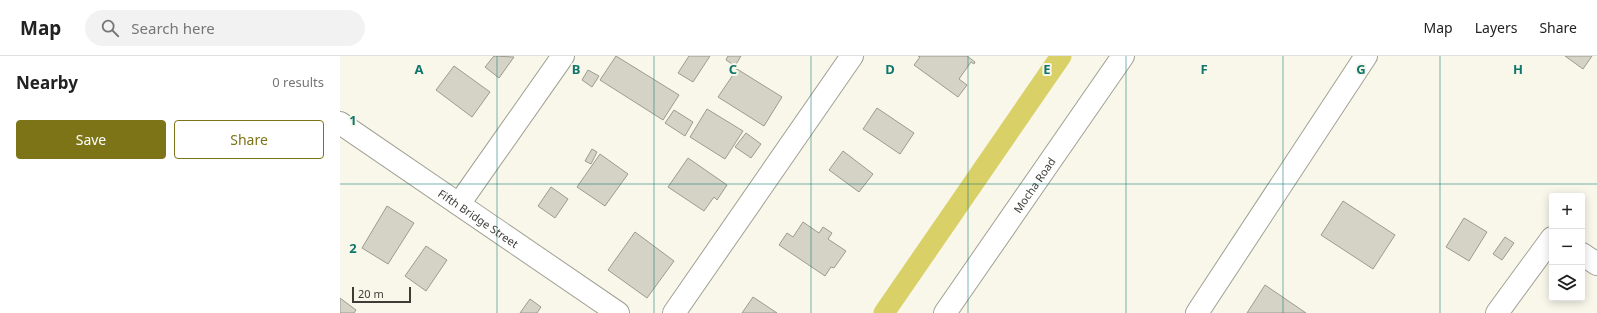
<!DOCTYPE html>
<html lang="en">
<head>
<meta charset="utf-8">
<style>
	:root { --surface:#fff; --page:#f2f2f2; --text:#222; --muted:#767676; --line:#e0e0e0; --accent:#7d7417 }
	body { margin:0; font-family:"Noto Sans",sans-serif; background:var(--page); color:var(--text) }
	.controls { position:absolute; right:12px; bottom:12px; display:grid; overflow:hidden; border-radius:4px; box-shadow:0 2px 10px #0003 }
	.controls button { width:36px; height:36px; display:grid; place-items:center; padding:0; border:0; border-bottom:1px solid var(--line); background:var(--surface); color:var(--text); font:20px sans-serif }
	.scale { position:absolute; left:12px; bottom:10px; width:59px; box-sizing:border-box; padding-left:4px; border:2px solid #3d3c37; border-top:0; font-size:11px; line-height:14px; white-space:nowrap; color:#3d3c37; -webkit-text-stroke:3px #f8f7ea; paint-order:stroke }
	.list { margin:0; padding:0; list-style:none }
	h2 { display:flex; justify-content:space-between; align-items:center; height:52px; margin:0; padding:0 16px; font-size:17px }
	h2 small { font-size:13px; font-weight:400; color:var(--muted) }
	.actions { display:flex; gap:8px; padding:12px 16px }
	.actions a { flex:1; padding:9px 0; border:1px solid var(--accent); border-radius:4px; text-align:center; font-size:14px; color:var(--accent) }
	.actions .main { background:var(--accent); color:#fff }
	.icon { flex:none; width:22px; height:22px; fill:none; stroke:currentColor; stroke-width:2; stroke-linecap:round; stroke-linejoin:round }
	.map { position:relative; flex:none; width:1257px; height:257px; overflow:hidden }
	header { display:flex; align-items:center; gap:24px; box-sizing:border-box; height:56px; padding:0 20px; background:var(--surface); border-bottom:1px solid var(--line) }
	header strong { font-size:19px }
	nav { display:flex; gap:22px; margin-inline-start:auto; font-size:14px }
	.search { width:280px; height:36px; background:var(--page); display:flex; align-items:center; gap:10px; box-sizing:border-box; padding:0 14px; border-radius:22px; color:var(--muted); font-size:15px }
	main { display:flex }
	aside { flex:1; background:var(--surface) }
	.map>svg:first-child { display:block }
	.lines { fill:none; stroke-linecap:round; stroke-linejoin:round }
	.canal { stroke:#dad068; stroke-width:21 }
	.building { fill:#d4d3c6; stroke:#9c9b8f }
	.minor-casing { stroke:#a1a094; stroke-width:24 }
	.minor { stroke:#fff; stroke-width:22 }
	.grid { fill:none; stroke:#0f766e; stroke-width:1; stroke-opacity:0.55 }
	.labels { text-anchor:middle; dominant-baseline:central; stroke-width:4; stroke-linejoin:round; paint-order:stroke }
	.street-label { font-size:11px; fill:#3d3c37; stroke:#f8f7ea }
	.grid-label { font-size:13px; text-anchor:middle; font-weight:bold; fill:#0f766e; stroke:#f8f7ea; stroke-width:4; stroke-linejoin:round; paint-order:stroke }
</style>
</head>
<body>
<header>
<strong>Map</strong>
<div class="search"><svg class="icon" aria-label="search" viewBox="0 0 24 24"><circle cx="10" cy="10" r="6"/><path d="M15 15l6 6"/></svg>Search here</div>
<nav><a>Map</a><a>Layers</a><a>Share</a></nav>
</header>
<main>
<aside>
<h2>Nearby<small>0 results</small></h2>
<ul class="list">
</ul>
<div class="actions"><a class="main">Save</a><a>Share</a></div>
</aside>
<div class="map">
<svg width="1257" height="257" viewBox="0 0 1257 257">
	<rect width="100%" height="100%" fill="#f8f7ea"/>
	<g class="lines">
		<path class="canal" d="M544 257 721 0"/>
	</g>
	<path class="building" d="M154 0 174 1 159 22 145 11Z
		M276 0 339 39 323 64 260 24Z
		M349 0H370L353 26 338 17Z
		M388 0H401L395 10 386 4Z
		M578 0H627L635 6 634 8 631 6 619 23 627 29 618 41 574 9 580 1Z
		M1225 0H1252L1243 13Z
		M114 10 150 36 132 61 96 34Z
		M397 13 442 41 424 70 378 41Z
		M248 14 259 20 252 31 242 24Z
		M537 52 574 77 560 98 523 73Z
		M367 53 403 75 385 103 350 81Z
		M334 54 353 66 345 80 325 67Z
		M406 77 421 88 411 102 395 91Z
		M252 93 257 96 251 108 245 105Z
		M503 95 533 118 519 136 489 114Z
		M260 98 288 118 265 150 237 131Z
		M348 102 387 129 377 144 374 141 364 155 328 131Z
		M211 131 228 143 215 162 198 150Z
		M1003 145 1055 179 1033 213 981 179Z
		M47 150 74 167 48 208 22 192Z
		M1124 162 1147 176 1129 205 1106 191Z
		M463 166 479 177 483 171 492 177 488 183 506 195 494 212 491 211 485 220 439 189 447 177 453 181Z
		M295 176 334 205 307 242 268 214Z
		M1165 181 1174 187 1162 204 1153 198Z
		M86 190 107 204 86 235 65 220Z
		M925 229 966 257H907Z
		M413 241 437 257H402Z
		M0 242 16 254 14 257H0Z
		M190 243 201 251 197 257H180Z"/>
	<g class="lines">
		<g class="minor-casing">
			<g id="minor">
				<path id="s1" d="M0 67 278 257"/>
				<path d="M119 148 223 0"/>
				<path d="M1242 198 1257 208"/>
				<path d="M334 257 512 0"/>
				<path id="s2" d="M605 257 783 0"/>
				<path d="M857 257 1026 0"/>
				<path d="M1157 257 1212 182"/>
			</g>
		</g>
		<use href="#minor" class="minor"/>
	</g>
	<path class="grid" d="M157 0V257M314 0V257M471 0V257M628 0V257M786 0V257M943 0V257M1100 0V257M0 128H1257"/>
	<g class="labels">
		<g class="street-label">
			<text stroke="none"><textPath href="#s2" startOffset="156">Mocha Road</textPath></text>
			<text stroke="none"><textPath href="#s1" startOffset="168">Fifth Bridge Street</textPath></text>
		</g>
	</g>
	<g class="grid-label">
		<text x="79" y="18">A</text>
		<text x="236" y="18">B</text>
		<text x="393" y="18">C</text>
		<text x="550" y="18">D</text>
		<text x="707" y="18">E</text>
		<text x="864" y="18">F</text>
		<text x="1021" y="18">G</text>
		<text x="1178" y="18">H</text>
		<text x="13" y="69">1</text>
		<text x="13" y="197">2</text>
	</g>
</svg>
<div class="controls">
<button>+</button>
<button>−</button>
<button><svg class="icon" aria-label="layers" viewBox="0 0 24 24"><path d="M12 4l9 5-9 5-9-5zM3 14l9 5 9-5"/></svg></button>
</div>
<div class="scale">20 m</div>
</div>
</main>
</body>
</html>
